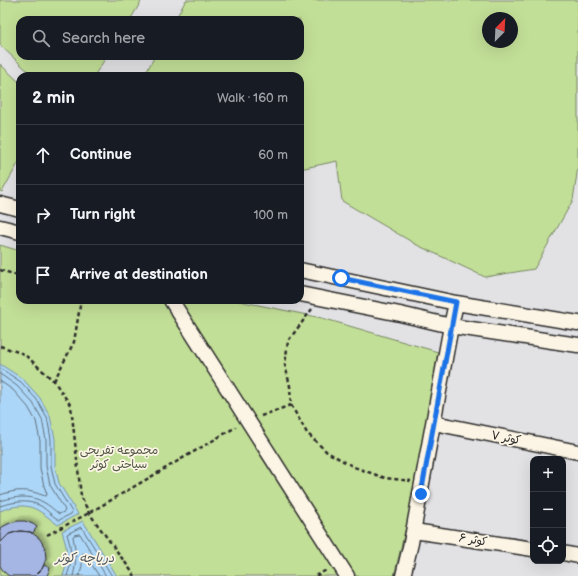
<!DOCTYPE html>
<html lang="en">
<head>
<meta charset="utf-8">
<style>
	:root { --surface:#171b24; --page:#242831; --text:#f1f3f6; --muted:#9ea1a6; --line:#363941 }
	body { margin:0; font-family:"Balsamiq Sans","Playpen Sans Arabic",sans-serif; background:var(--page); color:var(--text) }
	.controls { position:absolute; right:12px; bottom:12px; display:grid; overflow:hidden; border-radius:8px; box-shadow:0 4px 16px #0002 }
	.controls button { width:36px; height:36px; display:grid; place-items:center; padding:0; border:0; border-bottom:1px solid var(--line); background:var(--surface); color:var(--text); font:20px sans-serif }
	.compass { position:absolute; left:482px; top:12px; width:36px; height:36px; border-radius:50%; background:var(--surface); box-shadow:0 4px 16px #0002; rotate:24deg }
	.stop { position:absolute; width:12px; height:12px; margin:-9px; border:3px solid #1a73e8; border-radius:50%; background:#fff }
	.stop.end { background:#1a73e8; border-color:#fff; box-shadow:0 1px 4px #0008 }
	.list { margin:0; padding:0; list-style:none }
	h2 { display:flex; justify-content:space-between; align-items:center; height:52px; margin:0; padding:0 16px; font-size:17px }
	h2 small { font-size:13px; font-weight:400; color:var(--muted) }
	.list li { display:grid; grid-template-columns:26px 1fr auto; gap:12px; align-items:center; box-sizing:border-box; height:60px; padding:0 16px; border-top:1px solid var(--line) }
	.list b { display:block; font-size:15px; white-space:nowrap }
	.list em { font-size:13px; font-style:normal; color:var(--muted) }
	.icon { flex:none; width:22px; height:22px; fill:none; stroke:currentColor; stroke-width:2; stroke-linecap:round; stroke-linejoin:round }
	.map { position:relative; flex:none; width:578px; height:576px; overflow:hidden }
	.search { position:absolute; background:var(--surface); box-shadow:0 4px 16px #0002; left:16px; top:16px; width:288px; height:44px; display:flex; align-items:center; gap:10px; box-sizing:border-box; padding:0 14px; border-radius:12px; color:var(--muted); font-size:15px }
	.panel { position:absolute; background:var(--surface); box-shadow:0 4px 16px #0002; left:16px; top:72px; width:288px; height:232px; border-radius:12px }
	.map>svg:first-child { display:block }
	.green { fill:#c2df97; stroke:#768561; fill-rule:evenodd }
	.water { fill:#acd6f7; stroke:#7892a5 }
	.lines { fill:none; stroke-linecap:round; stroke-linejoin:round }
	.shore { stroke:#5f6f7d; stroke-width:1 }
	.building { fill:#a5b6e5; stroke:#2b2b2b; filter:url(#shadow) }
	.minor-casing { stroke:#2b2b2b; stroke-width:17 }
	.path { stroke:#2b2b2b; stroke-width:2.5; stroke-dasharray:4 3; stroke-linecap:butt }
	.minor { stroke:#fcf5e5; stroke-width:14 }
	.route { stroke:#1a73e8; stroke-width:5 }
	.labels { text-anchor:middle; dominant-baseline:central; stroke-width:3.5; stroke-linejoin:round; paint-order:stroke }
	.street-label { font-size:12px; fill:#2b2b2b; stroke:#fcf5e5 }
	.park-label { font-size:12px; fill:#515846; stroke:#fcf5e5 }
	.water-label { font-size:13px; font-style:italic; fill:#4b565e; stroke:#fcf5e5 }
</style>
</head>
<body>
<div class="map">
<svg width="578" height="576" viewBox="0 0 578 576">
	<defs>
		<filter id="shadow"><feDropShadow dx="3.5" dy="-3.5" stdDeviation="2" flood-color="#0004"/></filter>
	</defs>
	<rect width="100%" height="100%" fill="#e2e2e5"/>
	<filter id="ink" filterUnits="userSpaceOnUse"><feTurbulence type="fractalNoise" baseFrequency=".025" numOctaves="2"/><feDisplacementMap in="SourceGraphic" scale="8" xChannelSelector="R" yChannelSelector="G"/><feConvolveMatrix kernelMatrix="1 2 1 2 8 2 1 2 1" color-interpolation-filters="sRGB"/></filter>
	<g filter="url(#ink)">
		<path class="green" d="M0 0H142L130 20H20V56H107L94 76H33L0 45Z
			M186 0H578V167L573 200 534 269 485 277 417 245 342 201 337 161 300 169V76H144L155 56H300V20H175ZM488 18H512V42H488Z
			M0 64 20 83V160L2 192 0 191Z
			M0 245 20 251V300H234L322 318 438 352 415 490 394 576H0Z"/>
		<path class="water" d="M0 364 23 379 40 398 50 416 55 439V466L59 483 78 514 58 525C36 508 29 500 0 511Z
			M83 521 117 576H63L67 563 66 546 62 531Z"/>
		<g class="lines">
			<path class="shore" d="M0 368 21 382 37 400 47 417 51 439V466L55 484 72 512 71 514 59 520C52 516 47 510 41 506 28 499 13 502 0 506
				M0 374 17 386 33 403 42 419 46 440V466L50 485 65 510 64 512 59 514C54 510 49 505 43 502 30 494 14 497 0 501
				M0 381 13 390 28 407 36 421 40 441V468L44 486 47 494V495L45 496C27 489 18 489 0 495
				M67 576 71 563 70 545 67 534 81 527 82 528 112 576
				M73 576C77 562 76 551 73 537L74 535 79 534H80L106 576
				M79 576 82 566V554L84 553 85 554 99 576"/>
		</g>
		<path class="building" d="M18 521H25L33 524 37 527 32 534 31 532 20 531 9 534 1 542 0 541V528L10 523Z
			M20 531 31 532 40 539 45 548 46 559 42 569 35 576H9L4 572 0 566V545L1 542 9 534Z
			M44 565 50 568 47 576H35L42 569Z"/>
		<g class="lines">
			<g class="minor-casing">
				<path id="minor" d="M0 204 20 209
					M0 227 20 232
					M300 270 456 303 578 323
					M300 294 400 314 451 326 578 345
					M171 300 347 576
					M434 423 578 452
					M414 531 533 549
					M563 553 578 556
					M403 576 411 543 451 326 456 303"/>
			</g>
			<path class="path" d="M0 270 20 276
				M0 346 24 354 54 381 71 406 81 496 89 513 135 576
				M54 381 74 342 81 300
				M291 405 307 433 327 452 354 467 385 478 411 481
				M261 416 291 405 290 386 285 365 288 341 312 309
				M47 535 89 513 236 427
				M316 576 328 569"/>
			<use href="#minor" class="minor"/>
		</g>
	</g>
	<g class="lines" filter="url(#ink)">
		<path class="route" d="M341 278 456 302 421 494"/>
	</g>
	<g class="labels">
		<g class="street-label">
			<text transform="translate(506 438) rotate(11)">کوثر ۷</text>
			<text transform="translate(473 540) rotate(9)">کوثر ۶</text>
		</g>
		<g class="park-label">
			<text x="119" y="450">مجموعه تفریحی<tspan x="119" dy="14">سیاحتی کوثر</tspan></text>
		</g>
		<g class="water-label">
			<text x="85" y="558">دریاچه کوثر</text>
		</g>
	</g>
</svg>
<div class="controls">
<button>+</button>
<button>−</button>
<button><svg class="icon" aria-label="locate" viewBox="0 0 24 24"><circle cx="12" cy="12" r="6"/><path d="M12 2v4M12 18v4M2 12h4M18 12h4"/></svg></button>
</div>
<svg class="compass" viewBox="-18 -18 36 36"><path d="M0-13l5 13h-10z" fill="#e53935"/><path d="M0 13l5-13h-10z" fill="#9ea1a6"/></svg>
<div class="stop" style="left:341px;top:278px"></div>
<div class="stop end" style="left:421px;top:494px"></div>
<div class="search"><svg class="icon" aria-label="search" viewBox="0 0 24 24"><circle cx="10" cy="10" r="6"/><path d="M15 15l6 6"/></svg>Search here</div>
<section class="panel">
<h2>2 min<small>Walk · 160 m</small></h2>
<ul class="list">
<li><svg class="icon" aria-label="ahead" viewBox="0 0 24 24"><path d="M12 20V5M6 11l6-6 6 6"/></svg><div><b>Continue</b></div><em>60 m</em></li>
<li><svg class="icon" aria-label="right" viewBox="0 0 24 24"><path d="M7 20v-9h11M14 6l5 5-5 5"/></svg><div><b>Turn right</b></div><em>100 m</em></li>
<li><svg class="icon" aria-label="arrive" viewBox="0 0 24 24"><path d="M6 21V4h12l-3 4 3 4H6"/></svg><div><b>Arrive at destination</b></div></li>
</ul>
</section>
</div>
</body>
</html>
